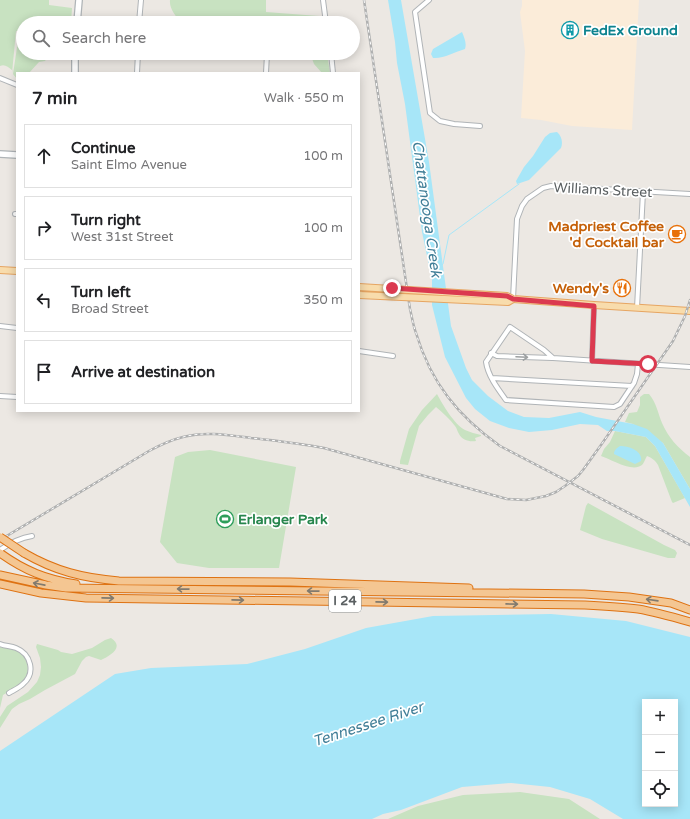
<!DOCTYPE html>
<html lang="en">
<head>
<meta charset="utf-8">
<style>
	:root { --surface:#fff; --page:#f6f6f6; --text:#202124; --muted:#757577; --line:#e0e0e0 }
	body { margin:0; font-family:"Varela Round",sans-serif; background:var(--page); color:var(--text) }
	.controls { position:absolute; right:12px; bottom:12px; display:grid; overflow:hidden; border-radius:0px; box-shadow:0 2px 10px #0003 }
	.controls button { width:36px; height:36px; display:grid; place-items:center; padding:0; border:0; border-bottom:1px solid var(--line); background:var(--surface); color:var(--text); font:20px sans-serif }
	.stop { position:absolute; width:12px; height:12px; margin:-9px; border:3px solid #db3a50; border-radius:50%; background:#fff }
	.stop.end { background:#db3a50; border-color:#fff; box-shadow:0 1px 4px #0008 }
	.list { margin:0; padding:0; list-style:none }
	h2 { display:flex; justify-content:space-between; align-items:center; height:52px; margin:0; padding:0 16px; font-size:17px }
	h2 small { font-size:13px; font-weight:400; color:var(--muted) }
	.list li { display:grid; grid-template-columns:26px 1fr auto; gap:12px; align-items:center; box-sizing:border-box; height:64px; margin:0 8px 8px; padding:0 8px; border:1px solid var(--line); border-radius:0px }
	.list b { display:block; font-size:15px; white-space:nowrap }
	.list p { margin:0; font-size:13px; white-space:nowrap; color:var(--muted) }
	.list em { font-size:13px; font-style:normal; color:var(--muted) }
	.icon { flex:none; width:22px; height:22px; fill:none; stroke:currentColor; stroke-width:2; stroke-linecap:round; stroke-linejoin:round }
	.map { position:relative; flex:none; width:690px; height:819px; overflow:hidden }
	.search { position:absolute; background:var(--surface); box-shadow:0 2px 10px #0003; left:16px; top:16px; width:344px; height:44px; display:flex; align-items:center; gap:10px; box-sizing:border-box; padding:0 14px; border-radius:22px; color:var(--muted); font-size:15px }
	.panel { position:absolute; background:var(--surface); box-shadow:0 2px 10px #0003; left:16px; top:72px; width:344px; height:340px; border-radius:0px }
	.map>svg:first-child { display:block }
	.commercial { fill:#fbecd9 }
	.green { fill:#c8e2c1 }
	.water { fill:#a7e6f8; fill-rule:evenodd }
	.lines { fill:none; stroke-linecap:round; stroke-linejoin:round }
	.stream { stroke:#a7e6f8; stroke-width:1 }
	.street-casing { stroke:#b0b4b7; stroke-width:6 }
	.secondary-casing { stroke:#afb4b7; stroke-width:8 }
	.primary-casing { stroke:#e6a562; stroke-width:8 }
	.highway-casing { stroke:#de7212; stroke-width:9 }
	.street { stroke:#fff; stroke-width:4 }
	.secondary { stroke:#fff; stroke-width:5.5 }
	.primary { stroke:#f8dcac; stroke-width:6 }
	.highway { stroke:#f4c692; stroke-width:7 }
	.rail-casing { stroke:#afb0b0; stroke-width:2.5 }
	.rail { stroke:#fff; stroke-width:1; stroke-dasharray:3; stroke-linecap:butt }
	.primary-bridge-casing { stroke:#e6a562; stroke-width:8; stroke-linecap:butt }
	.highway-bridge-casing { stroke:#de7212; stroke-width:9; stroke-linecap:butt }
	.primary-bridge { stroke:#f8dcac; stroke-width:6 }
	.highway-bridge { stroke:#f4c692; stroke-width:7 }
	.oneway { stroke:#9da0a1 }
	.oneway2 { stroke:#817a6e }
	.route { stroke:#db3a50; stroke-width:5 }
	.labels { text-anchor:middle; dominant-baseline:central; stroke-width:3.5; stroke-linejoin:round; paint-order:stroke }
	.shield { fill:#fff; stroke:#8c9091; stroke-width:1 }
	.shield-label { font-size:13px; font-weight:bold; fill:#5b6062 }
	.culture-label { font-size:14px; font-weight:bold; fill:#0d838f; stroke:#fff; text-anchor:start }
	.street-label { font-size:14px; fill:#5b6062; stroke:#fff }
	.food-label { font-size:14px; font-weight:bold; fill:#c56008; stroke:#fff; text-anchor:end }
	.leisure-label { font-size:14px; font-weight:bold; fill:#27864d; stroke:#fff; text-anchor:start }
	.water-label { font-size:15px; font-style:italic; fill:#407e97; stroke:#fff }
</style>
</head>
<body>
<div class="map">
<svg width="690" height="819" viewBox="0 0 690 819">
	<rect width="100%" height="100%" fill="#ece8e3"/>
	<path class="commercial" d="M522 0H639L632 130 572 126 541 120 521 118 525 51 520 12 522 6Z"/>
	<path class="green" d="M0 0H49V5L72 8 71 23H23V32L16 31 12 73V70C8 67 5 64 0 66Z
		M170 0H266V12L319 16 320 23H211L209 21 181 23C176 16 169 9 170 0Z
		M19 34 23 35V53H57V54H50L45 61 39 62 29 73H17V79L13 74Z
		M310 53H327L330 73H322L314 64Z
		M437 394C443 405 454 424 465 430 470 432 476 434 481 435V436L475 438 476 441C469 442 462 440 459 434 457 431 457 428 455 426 450 419 443 413 436 407L428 415 419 426 408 465 400 464V461L409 429 422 410Z
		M644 394H649C656 402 658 413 662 423 668 437 678 448 690 457V489L663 443 633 424 625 422 629 413 637 412 640 405V397Z
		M615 431 646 437 655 446 685 498 673 503 672 502 658 465C655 460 652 458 647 456 645 459 644 463 642 465 632 473 611 459 601 456L604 449 610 442Z
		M210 450 296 467 279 568H209L177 563 160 542 175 457 188 452Z
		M588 503 664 545 675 550 677 553 675 558H668L602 539 580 530 586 506Z
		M111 638C125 647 110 656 101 660L89 656 86 657 82 661 75 674 45 690 30 699 19 704 12 709 0 728V717L7 706 28 692 37 682 40 675 41 667 40 658 36 647 37 644 58 650 61 652 72 654 92 648 105 640Z
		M0 647C6 648 14 649 19 652 28 658 31 671 24 680 18 687 10 691 3 695L0 708Z
		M520 792 569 799 600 819H388L418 806 463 795Z"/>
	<path class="water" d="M388 0H401L429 162 451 326 466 368 472 380 488 396 508 411 524 417 549 418 580 412 596 417 633 424 647 429 663 443 690 489V507L655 446 646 437 615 431H607L598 425 580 424 552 430 529 432 509 428 490 421 475 409 466 398 445 357 432 305V280L422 232 405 104 397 63 395 42Z
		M462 32C464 37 467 43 465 49 455 52 443 59 433 58L431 54 433 49Z
		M557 132C562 136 563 143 561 148L529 180 517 184 516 181 524 167 533 156 545 137 550 133Z
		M620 446C629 446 643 451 641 461L635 464 614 454C614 450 617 448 620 446Z
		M551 614 626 621 690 637V819H623L590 799 550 787 511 783 462 787 401 810 383 814 372 819H0V751L115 674 151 668 247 664 305 649 366 628 433 616ZM645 702H675V804H645Z"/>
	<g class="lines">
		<path class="stream" d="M442 265 443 264 449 235 519 184"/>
		<g class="street-casing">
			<path id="street" d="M323 0 326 23
				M429 0 415 12 430 113 440 121 454 124 480 126
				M139 23 141 0
				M248 53 267 54 266 73
				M331 53 333 73
				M137 73 138 53
				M0 78 17 85
				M15 214H17
				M513 299 517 219 522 206 527 199 543 188 551 186 690 194
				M637 308 643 192
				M0 326 17 328
				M359 351 393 356
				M491 353 497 356 552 358
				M592 361 594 305
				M638 364 637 374 634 383 620 404 614 407 506 400C498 389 488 376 486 362L510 327 544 350 553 358 690 367
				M492 378 632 386
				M0 396 17 397
				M0 550C10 543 20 538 32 536
				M0 644C5 646 11 646 16 648 31 654 36 673 23 684 19 688 14 690 9 693"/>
		</g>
		<g class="secondary-casing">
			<path id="secondary" d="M77 23 79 0
				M75 73V53
				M0 154 17 155"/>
		</g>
		<g class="primary-casing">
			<path id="primary" d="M0 270 17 271
				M513 299 594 305 690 311"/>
		</g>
		<g class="highway-casing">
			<path id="highway" d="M0 553C25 571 46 579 76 584
				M24 553C55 571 83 578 119 581L290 582 469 588
				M0 575 46 585 66 588 584 594 629 597 671 603 690 610
				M0 584 41 593 86 598 585 605C603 606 621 607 638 609 656 612 673 617 690 622"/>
		</g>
		<use href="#street" class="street"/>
		<use href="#secondary" class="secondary"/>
		<use href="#primary" class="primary"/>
		<use href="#highway" class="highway"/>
		<g class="rail-casing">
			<path id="rail" d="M364 0 410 309C412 317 413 325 416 333 431 383 458 416 500 446L690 545
				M0 540 149 451C160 445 171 440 183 437 206 431 228 435 251 438 272 440 292 443 313 446L324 448 507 499 526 500 546 496 556 492 565 486 578 476 583 470 601 445 673 341 685 316 690 300"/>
		</g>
		<use href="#rail" class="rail"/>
		<g class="primary-bridge-casing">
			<path id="primary-bridge" d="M359 287 507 296 513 299
				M359 295 508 302 513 299"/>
		</g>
		<g class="highway-bridge-casing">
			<path id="highway-bridge" d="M0 537 24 553"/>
		</g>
		<use href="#primary-bridge" class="primary-bridge"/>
		<use href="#highway-bridge" class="highway-bridge"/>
	</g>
	<defs><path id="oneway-shaft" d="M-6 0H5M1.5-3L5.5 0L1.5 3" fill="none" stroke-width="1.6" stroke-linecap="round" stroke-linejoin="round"/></defs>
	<use class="oneway" href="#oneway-shaft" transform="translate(522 357) rotate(3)"/>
	<g class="oneway2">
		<use href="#oneway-shaft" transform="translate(39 584) rotate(-169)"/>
		<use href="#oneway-shaft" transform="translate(183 589) rotate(-179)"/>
		<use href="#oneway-shaft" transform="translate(313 591) rotate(-179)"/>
		<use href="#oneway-shaft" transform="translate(108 598) rotate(1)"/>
		<use href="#oneway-shaft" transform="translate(238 600) rotate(1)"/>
		<use href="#oneway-shaft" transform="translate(652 600) rotate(-172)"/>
		<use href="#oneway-shaft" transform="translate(382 602) rotate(1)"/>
		<use href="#oneway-shaft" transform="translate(512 604) rotate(1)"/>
	</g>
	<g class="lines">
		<path class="route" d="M392 288 507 296 513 299 594 306 592 361 648 364"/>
	</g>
	<defs>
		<g id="building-ring" transform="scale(0.9)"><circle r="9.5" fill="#fff" stroke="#0f9aa8" stroke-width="1.5"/><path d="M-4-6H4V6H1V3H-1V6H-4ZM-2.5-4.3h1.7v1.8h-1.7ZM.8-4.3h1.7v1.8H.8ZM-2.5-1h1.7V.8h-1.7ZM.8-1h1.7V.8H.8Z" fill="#0f9aa8"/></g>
		<g id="cafe-ring" transform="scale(0.9)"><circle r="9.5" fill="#fff" stroke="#e8710a" stroke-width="1.5"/><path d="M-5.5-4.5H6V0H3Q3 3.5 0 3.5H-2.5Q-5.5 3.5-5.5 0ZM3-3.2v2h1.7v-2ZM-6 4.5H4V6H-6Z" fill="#e8710a"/></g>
		<g id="restaurant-ring" transform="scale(0.9)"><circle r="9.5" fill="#fff" stroke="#e8710a" stroke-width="1.5"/><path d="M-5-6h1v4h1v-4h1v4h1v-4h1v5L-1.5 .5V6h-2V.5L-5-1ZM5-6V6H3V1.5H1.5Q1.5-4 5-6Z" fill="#e8710a"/></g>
		<g id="stadium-ring" transform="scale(0.9)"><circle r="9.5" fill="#fff" stroke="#2e9e5b" stroke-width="1.5"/><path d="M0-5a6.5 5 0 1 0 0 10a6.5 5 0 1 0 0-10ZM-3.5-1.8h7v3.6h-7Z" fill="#2e9e5b"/></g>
	</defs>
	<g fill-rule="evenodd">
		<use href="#building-ring" x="570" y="30"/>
		<use href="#cafe-ring" x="677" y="234"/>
		<use href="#restaurant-ring" x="622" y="288"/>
		<use href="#stadium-ring" x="225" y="519"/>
	</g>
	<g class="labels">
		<rect class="shield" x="329" y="590" width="32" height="22" rx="3"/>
		<g class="shield-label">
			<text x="345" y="601">I 24</text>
		</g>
		<g class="culture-label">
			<text x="583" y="30">FedEx Ground</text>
		</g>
		<g class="street-label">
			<text transform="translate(603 190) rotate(3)">Williams Street</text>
		</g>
		<g class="food-label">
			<text x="664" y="226">Madpriest Coffee<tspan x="664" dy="16">'d Cocktail bar</tspan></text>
			<text x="609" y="288">Wendy's</text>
		</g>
		<g class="leisure-label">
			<text x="238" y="519">Erlanger Park</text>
		</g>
		<g class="water-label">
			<text transform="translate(427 209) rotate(82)">Chattanooga Creek</text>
			<text transform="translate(368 724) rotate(-18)">Tennessee River</text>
		</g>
	</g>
</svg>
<div class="controls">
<button>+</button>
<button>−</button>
<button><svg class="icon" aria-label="locate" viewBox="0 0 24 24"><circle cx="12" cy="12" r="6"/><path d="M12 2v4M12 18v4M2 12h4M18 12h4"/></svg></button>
</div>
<div class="stop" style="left:648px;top:364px"></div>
<div class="stop end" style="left:392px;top:288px"></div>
<div class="search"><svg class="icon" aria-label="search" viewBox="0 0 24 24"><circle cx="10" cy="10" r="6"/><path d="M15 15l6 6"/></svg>Search here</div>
<section class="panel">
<h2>7 min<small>Walk · 550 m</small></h2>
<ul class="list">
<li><svg class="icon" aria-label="ahead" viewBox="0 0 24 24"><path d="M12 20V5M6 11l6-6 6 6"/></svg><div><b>Continue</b><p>Saint Elmo Avenue</p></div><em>100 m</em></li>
<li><svg class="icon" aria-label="right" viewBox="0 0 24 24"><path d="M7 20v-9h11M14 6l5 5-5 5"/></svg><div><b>Turn right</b><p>West 31st Street</p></div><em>100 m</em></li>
<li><svg class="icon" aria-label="left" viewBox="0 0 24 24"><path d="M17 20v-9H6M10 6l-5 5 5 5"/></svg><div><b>Turn left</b><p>Broad Street</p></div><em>350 m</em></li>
<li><svg class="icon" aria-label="arrive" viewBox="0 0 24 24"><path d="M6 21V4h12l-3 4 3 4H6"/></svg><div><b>Arrive at destination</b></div></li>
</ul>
</section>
</div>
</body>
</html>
